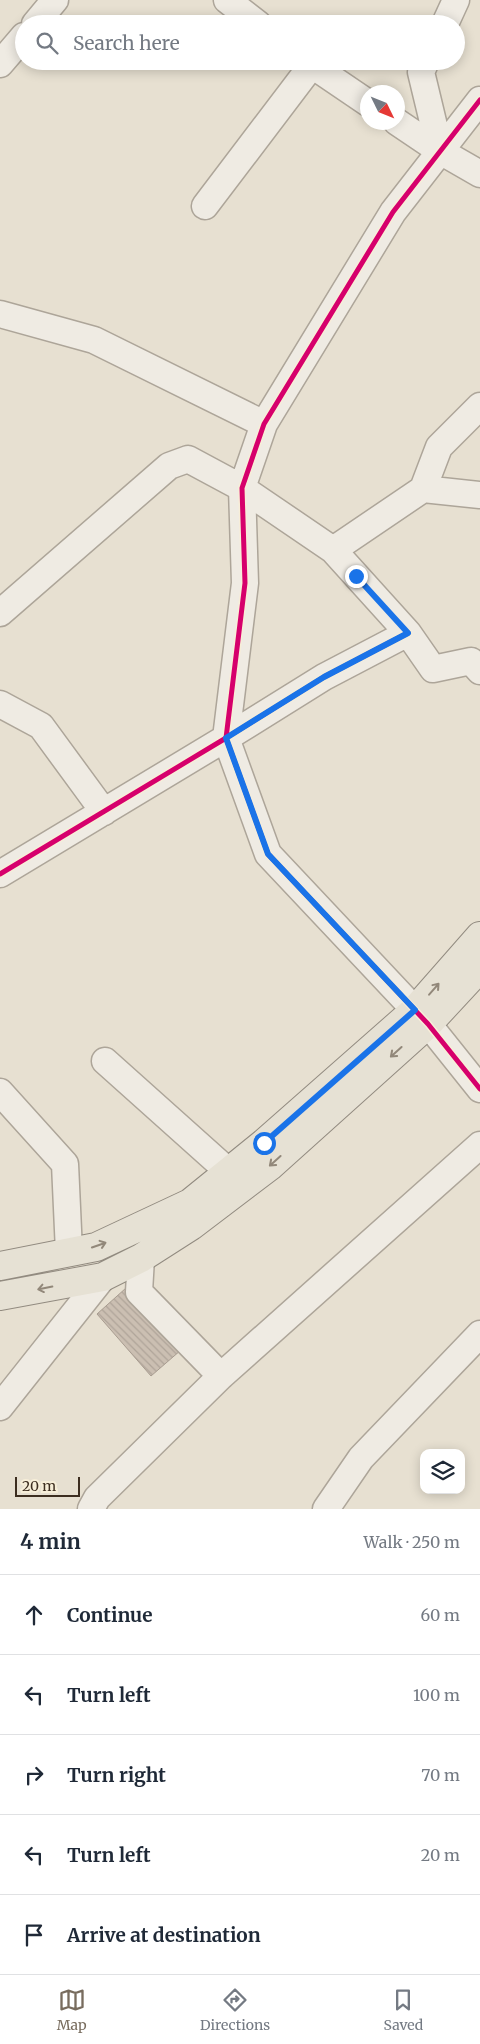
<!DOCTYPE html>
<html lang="en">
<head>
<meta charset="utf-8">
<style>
	:root { --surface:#fff; --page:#f2f2f3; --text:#1f2937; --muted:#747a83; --line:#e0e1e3; --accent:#786c5e }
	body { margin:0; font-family:Merriweather,serif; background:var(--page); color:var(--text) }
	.controls { position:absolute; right:15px; bottom:15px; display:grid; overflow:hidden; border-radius:10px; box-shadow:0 2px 12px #0003 }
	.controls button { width:45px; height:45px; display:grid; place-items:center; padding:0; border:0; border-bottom:1px solid var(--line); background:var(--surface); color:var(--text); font:25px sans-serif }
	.compass { position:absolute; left:360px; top:85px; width:45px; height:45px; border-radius:50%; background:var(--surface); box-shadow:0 2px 12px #0003; rotate:133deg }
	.scale { position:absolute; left:15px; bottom:12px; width:65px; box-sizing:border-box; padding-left:5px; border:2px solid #3d2e20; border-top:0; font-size:14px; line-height:18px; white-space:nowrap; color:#3d2e20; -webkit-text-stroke:4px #f7eed8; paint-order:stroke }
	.stop { position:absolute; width:15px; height:15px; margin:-11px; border:4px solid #1a73e8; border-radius:50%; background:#fff }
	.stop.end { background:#1a73e8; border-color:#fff; box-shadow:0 1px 5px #0008 }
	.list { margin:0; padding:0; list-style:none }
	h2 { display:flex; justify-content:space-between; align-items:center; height:65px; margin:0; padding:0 20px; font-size:21px }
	h2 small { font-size:16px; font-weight:400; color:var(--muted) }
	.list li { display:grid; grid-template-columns:32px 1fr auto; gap:15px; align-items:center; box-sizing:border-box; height:80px; padding:0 20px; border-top:1px solid var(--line) }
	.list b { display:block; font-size:19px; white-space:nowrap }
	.list em { font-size:16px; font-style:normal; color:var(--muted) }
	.icon { flex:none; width:28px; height:28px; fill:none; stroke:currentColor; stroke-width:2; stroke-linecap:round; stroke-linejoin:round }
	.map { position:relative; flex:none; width:480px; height:1509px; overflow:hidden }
	.search { position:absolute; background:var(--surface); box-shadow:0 2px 12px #0003; left:15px; right:15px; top:15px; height:55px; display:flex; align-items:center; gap:12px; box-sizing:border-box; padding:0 18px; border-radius:28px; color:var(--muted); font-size:19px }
	.sheet { height:465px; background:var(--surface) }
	nav { display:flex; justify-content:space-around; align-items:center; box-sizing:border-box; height:70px; border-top:1px solid var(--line); background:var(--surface); font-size:14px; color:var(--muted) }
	nav a { display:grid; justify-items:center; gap:2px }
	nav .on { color:var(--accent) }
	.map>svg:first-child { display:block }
	.building { fill:url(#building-back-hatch); stroke:#a89c90 }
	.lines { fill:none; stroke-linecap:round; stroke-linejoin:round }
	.minor-casing { stroke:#ada599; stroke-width:29 }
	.major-casing { stroke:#928b80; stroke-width:30 }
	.minor { stroke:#efebe3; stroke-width:26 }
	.major { stroke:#e6e1d4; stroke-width:28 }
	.cycleway-casing { stroke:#f7eed8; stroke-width:8 }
	.cycleway { stroke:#d6006c; stroke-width:5 }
	.oneway { stroke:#92887a }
	.route { stroke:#1a73e8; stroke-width:6 }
</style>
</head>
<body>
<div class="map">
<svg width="480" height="1509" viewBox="0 0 480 1509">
	<defs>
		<pattern id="building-back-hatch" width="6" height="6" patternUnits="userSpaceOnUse" patternTransform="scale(1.25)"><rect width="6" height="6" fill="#cbbfb2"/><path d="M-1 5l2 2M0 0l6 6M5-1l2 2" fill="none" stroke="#afa499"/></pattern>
	</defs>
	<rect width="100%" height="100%" fill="#e7e0d1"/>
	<path class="building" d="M126 1288 181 1350 151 1376 97 1314Z"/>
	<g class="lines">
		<g class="minor-casing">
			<path id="minor" d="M227 0 258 24
				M35 24 55 0
				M445 24 456 0
				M426 61 421 72 440 151
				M0 64 24 36
				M397 122 440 151 480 174
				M205 206 312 65 368 103
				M0 314 94 340 264 424
				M423 489 480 495
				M333 550 423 489 439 447 480 406
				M0 613 169 466 188 459 242 488 333 550 408 633 433 669 471 661 480 671
				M408 633 324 677 226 738 268 854 428 1024 480 1089
				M0 704 41 726 104 812
				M0 874 226 738 245 583 242 488 264 424 393 212 480 100
				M105 1061 229 1172
				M0 1092 65 1164 69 1252
				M141 1258 139 1292 221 1376
				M0 1407 103 1277
				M91 1509 97 1498 221 1376 480 1145
				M326 1509 361 1458 480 1334"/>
		</g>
		<g class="major-casing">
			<path id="major" d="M0 1266 96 1247 190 1203 264 1143 415 1010 480 936
				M0 1296 103 1277 141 1258 191 1226 270 1166 428 1024 480 968"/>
		</g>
		<use href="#minor" class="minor"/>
		<use href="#major" class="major"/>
		<g class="cycleway-casing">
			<path id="cycleway" d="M408 633 324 677 226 738 268 854 428 1024 480 1089
				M0 874 226 738 245 583 242 488 264 424 393 212 480 100"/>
		</g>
		<use href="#cycleway" class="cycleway"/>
	</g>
	<defs><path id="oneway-shaft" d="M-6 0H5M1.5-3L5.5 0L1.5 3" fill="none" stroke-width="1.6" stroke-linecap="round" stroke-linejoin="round" transform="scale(1.25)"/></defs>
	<g class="oneway">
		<use href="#oneway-shaft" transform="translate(434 989) rotate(-49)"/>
		<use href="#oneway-shaft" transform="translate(396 1052) rotate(138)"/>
		<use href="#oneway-shaft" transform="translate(275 1161) rotate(138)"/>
		<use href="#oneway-shaft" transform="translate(99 1245) rotate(-19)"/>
		<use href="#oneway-shaft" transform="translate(45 1288) rotate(169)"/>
	</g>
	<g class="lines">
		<path class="route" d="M264 1143 415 1010 268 854 226 738 324 677 408 633 356 576"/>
	</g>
</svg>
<div class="controls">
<button><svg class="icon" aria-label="layers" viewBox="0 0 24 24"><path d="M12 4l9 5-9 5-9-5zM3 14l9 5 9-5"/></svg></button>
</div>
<svg class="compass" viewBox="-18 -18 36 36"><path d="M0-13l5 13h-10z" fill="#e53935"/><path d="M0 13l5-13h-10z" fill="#747a83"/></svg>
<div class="scale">20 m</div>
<div class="stop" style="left:264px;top:1143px"></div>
<div class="stop end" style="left:356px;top:576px"></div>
<div class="search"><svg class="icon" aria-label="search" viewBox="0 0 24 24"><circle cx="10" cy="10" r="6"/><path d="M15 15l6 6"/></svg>Search here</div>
</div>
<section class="sheet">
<h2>4 min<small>Walk · 250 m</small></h2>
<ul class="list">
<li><svg class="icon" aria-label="ahead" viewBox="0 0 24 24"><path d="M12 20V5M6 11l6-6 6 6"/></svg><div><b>Continue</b></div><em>60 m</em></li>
<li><svg class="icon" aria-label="left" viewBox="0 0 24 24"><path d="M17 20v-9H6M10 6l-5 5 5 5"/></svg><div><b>Turn left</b></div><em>100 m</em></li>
<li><svg class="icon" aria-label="right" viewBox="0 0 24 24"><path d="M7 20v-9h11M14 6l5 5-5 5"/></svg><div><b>Turn right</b></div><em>70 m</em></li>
<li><svg class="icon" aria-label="left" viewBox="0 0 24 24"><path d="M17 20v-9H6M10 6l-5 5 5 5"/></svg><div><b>Turn left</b></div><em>20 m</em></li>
<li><svg class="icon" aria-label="arrive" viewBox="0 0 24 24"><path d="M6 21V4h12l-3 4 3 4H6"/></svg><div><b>Arrive at destination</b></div></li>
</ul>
</section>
<nav>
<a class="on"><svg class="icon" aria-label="map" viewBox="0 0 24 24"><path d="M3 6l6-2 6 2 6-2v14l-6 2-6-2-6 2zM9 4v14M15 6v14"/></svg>Map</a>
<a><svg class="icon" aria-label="directions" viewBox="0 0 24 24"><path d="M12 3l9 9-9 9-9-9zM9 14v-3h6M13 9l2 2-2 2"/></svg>Directions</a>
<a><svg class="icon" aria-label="saved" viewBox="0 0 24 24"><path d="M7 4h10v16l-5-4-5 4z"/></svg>Saved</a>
</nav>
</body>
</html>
